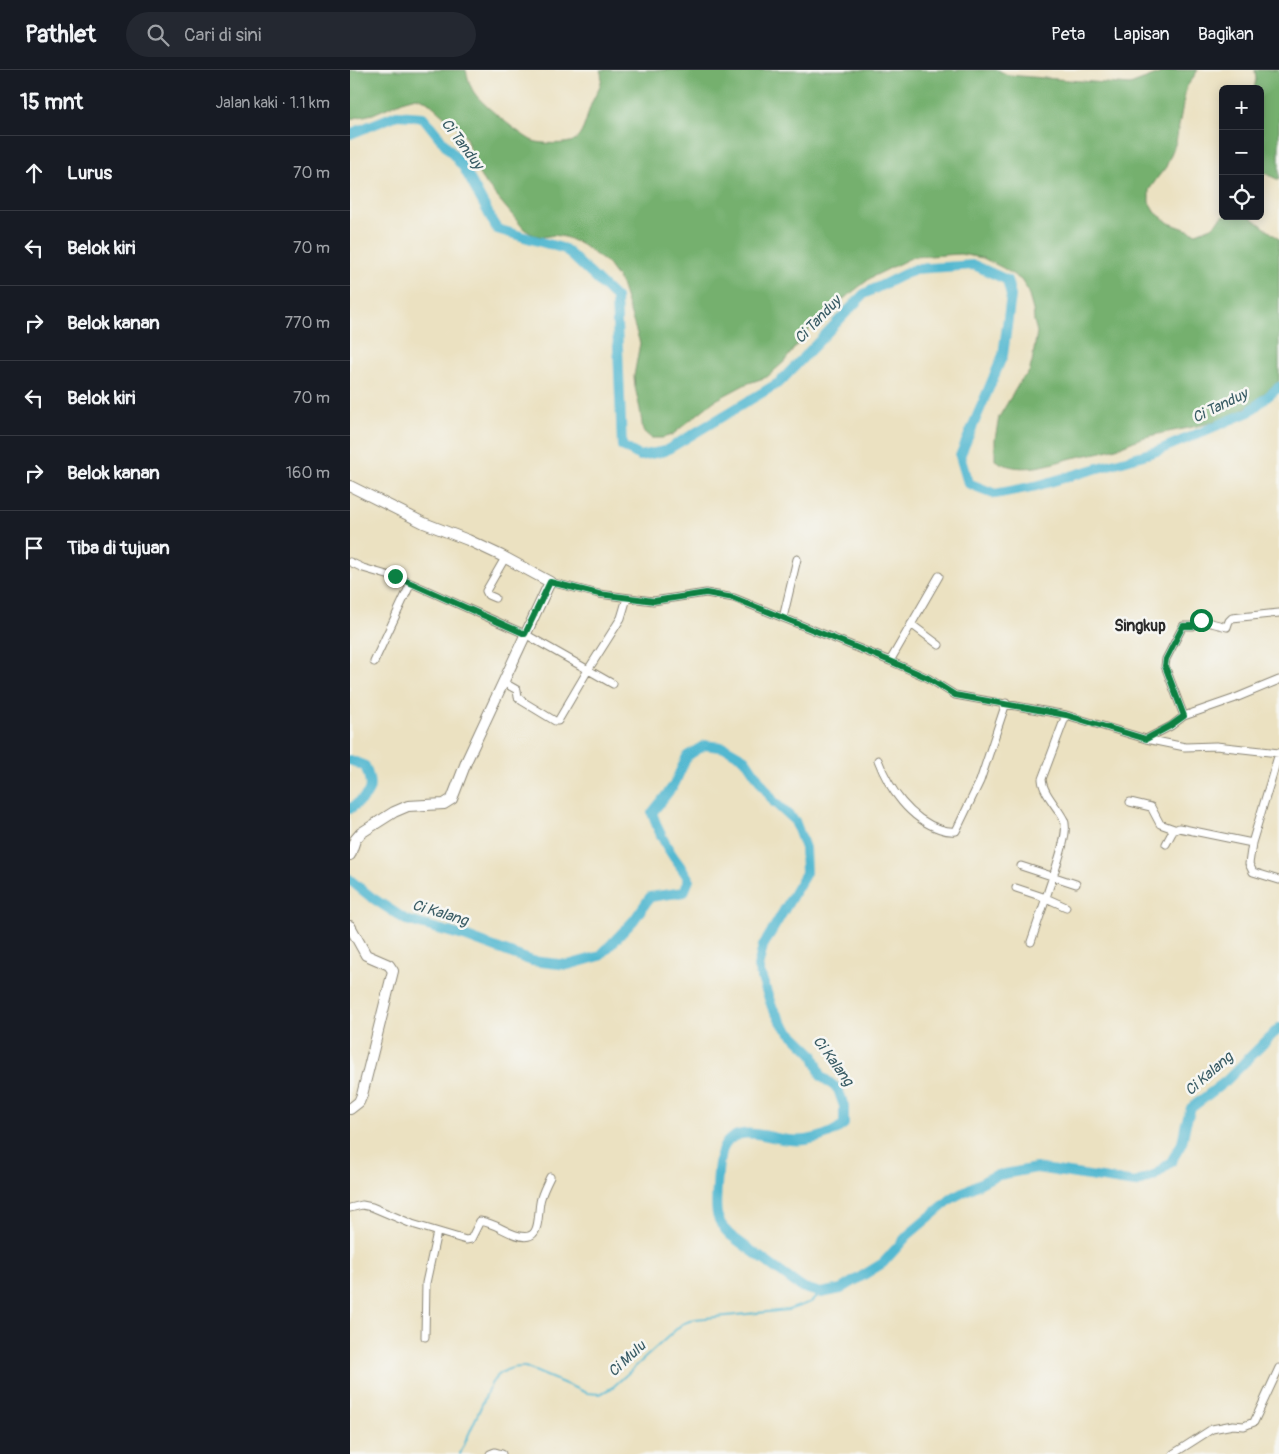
<!DOCTYPE html>
<html lang="id">
<head>
<meta charset="utf-8">
<style>
	:root { --surface:#171b24; --page:#242831; --text:#f1f3f6; --muted:#9ea1a6; --line:#363941 }
	body { margin:0; font-family:Pangolin,sans-serif; background:var(--page); color:var(--text) }
	.controls { position:absolute; right:15px; top:15px; display:grid; overflow:hidden; border-radius:8px; box-shadow:0 2px 12px #0003 }
	.controls button { width:45px; height:45px; display:grid; place-items:center; padding:0; border:0; border-bottom:1px solid var(--line); background:var(--surface); color:var(--text); font:25px sans-serif }
	.stop { position:absolute; width:15px; height:15px; margin:-11px; border:4px solid #0b8043; border-radius:50%; background:#fff }
	.stop.end { background:#0b8043; border-color:#fff; box-shadow:0 1px 5px #0008 }
	.list { margin:0; padding:0; list-style:none }
	h2 { display:flex; justify-content:space-between; align-items:center; height:65px; margin:0; padding:0 20px; font-size:21px }
	h2 small { font-size:16px; font-weight:400; color:var(--muted) }
	.list li { display:grid; grid-template-columns:32px 1fr auto; gap:15px; align-items:center; box-sizing:border-box; height:75px; padding:0 20px; border-top:1px solid var(--line) }
	.list b { display:block; font-size:19px; white-space:nowrap }
	.list em { font-size:16px; font-style:normal; color:var(--muted) }
	.icon { flex:none; width:28px; height:28px; fill:none; stroke:currentColor; stroke-width:2; stroke-linecap:round; stroke-linejoin:round }
	.map { position:relative; flex:none; width:929px; height:1384px; overflow:hidden }
	header { display:flex; align-items:center; gap:30px; box-sizing:border-box; height:70px; padding:0 25px; background:var(--surface); border-bottom:1px solid var(--line) }
	header strong { font-size:24px }
	nav { display:flex; gap:28px; margin-inline-start:auto; font-size:18px }
	.search { width:350px; height:45px; background:var(--page); display:flex; align-items:center; gap:12px; box-sizing:border-box; padding:0 18px; border-radius:28px; color:var(--muted); font-size:19px }
	main { display:flex }
	aside { flex:1; background:var(--surface) }
	.map>svg:first-child { display:block }
	.forest { fill:#74b06e; stroke:#506e4c }
	.lines { fill:none; stroke-linecap:round; stroke-linejoin:round }
	.stream { stroke:#52b8d0; stroke-width:2 }
	.river { stroke:#52b8d0; stroke-width:10 }
	.street-casing { stroke:#8b8676; stroke-width:9 }
	.secondary-casing { stroke:#8b8676; stroke-width:12 }
	.street { stroke:#fff; stroke-width:7 }
	.secondary { stroke:#fff; stroke-width:10 }
	.route { stroke:#0b8043; stroke-width:6 }
	.labels { text-anchor:middle; dominant-baseline:central; stroke-width:5; stroke-linejoin:round; paint-order:stroke }
	.water-label { font-size:15px; font-style:italic; fill:#395c65; stroke:#f6f6f2 }
	.quarter-label { font-size:16px; font-weight:bold; fill:#2b2b2b; stroke:#f6f6f2 }
</style>
</head>
<body>
<header>
<strong>Pathlet</strong>
<div class="search"><svg class="icon" aria-label="search" viewBox="0 0 24 24"><circle cx="10" cy="10" r="6"/><path d="M15 15l6 6"/></svg>Cari di sini</div>
<nav><a>Peta</a><a>Lapisan</a><a>Bagikan</a></nav>
</header>
<main>
<aside>
<h2>15 mnt<small>Jalan kaki · 1.1 km</small></h2>
<ul class="list">
<li><svg class="icon" aria-label="ahead" viewBox="0 0 24 24"><path d="M12 20V5M6 11l6-6 6 6"/></svg><div><b>Lurus</b></div><em>70 m</em></li>
<li><svg class="icon" aria-label="left" viewBox="0 0 24 24"><path d="M17 20v-9H6M10 6l-5 5 5 5"/></svg><div><b>Belok kiri</b></div><em>70 m</em></li>
<li><svg class="icon" aria-label="right" viewBox="0 0 24 24"><path d="M7 20v-9h11M14 6l5 5-5 5"/></svg><div><b>Belok kanan</b></div><em>770 m</em></li>
<li><svg class="icon" aria-label="left" viewBox="0 0 24 24"><path d="M17 20v-9H6M10 6l-5 5 5 5"/></svg><div><b>Belok kiri</b></div><em>70 m</em></li>
<li><svg class="icon" aria-label="right" viewBox="0 0 24 24"><path d="M7 20v-9h11M14 6l5 5-5 5"/></svg><div><b>Belok kanan</b></div><em>160 m</em></li>
<li><svg class="icon" aria-label="arrive" viewBox="0 0 24 24"><path d="M6 21V4h12l-3 4 3 4H6"/></svg><div><b>Tiba di tujuan</b></div></li>
</ul>
</aside>
<div class="map">
<svg width="929" height="1384" viewBox="0 0 929 1384">
	<rect width="100%" height="100%" fill="#f6f6f2"/>
	<filter id="ink" filterUnits="userSpaceOnUse"><feTurbulence type="fractalNoise" baseFrequency=".02" numOctaves="2"/><feDisplacementMap in="SourceGraphic" scale="10" xChannelSelector="R" yChannelSelector="G"/><feConvolveMatrix kernelMatrix="1 2 1 2 8 2 1 2 1" color-interpolation-filters="sRGB"/></filter>
	<filter id="wash" filterUnits="userSpaceOnUse"><feTurbulence type="fractalNoise" baseFrequency=".0096" numOctaves="4" result="noise"/><feDisplacementMap in="SourceGraphic" scale="20" xChannelSelector="R" yChannelSelector="G"/><feGaussianBlur stdDeviation="1.12" result="paint"/><feColorMatrix in="noise" values="0 0 0 0 0 0 0 0 0 0 0 0 0 0 0 0 0 1.4 0 .05"/><feComposite in="paint" operator="in"/></filter>
	<g filter="url(#wash)">
		<rect width="100%" height="100%" fill="#ebe1c1"/>
		<path class="forest" d="M0 0H116C118 8 120 18 126 25 133 35 172 66 183 71 191 74 218 75 225 70 235 63 237 43 242 32 247 21 255 11 250 0H648L658 5 780 15 809 4 812 0H848L836 18 826 72 816 97 808 107 799 120V132L805 142 819 153 846 163 862 157 873 146H900L929 169V311C914 323 898 339 880 346 853 357 823 360 795 367 784 370 774 376 763 379 750 383 735 385 722 388 697 395 669 405 645 390V369L649 347 671 310 679 302 682 292 687 262 684 251 683 240 677 219 671 210 653 198 633 188 610 184 563 187 522 207 479 240 455 264 434 292 417 307 396 314 364 331 322 365 312 368H301L293 361 290 339 285 317 284 306 290 273 270 211 257 193 231 174 215 167 204 165 193 167 183 165 174 159 132 109 126 99 116 68 109 59 77 31 66 27 55 30 23 44 0 49Z
			M905 0H929V110L910 101V19H904L906 9Z"/>
		<g class="lines">
			<path class="stream" d="M110 1384 141 1314C149 1301 160 1296 175 1297L237 1323 250 1324 263 1317 332 1254 345 1249 438 1240 461 1232 471 1223"/>
			<path class="river" d="M0 64 47 45 73 47 114 98 147 159 215 179 266 228 272 376 290 386 315 381 430 312 514 224 565 199 624 195 657 210 661 226 653 285 610 386 618 413 645 424 686 416 807 381 899 342 929 317
				M0 690 15 696C25 720 20 724 0 739
				M0 810 21 827 56 850 117 867 182 891 218 895 250 886 284 850 300 827 334 822 339 810C333 798 327 793 321 783 313 771 307 757 302 743L324 715 337 686 355 675 376 678 395 689 424 732 445 751 455 778 456 803 413 876 408 897 422 937 434 956 463 984 471 1006 488 1019 494 1036V1054C480 1066 459 1072 440 1070 421 1069 389 1053 375 1075 368 1087 368 1103 367 1116 366 1138 363 1148 380 1165L451 1217 471 1223 491 1219 533 1193 558 1165 602 1128 644 1106 686 1098 785 1113 804 1106 821 1092 832 1073 836 1053 841 1038 876 1011 929 958"/>
		</g>
	</g>
	<g filter="url(#ink)">
		<g class="lines">
			<g class="street-casing">
				<path id="street" d="M0 492 13 498 54 510 175 564 263 614
					M200 512 249 524 303 531 356 523 384 528 540 591 578 608 605 625 716 645 796 669 821 656 834 646 883 629 929 610
					M145 528 138 525 136 521 155 488
					M433 548 447 489
					M561 554 589 575
					M540 591 589 506
					M24 592 61 513
					M153 612 167 620 168 627 172 631 205 651H208L238 600 271 548 277 528
					M834 646 815 596 816 589 833 556H843L849 550 877 557 879 551 882 548 929 543
					M796 669 835 677 866 676 929 683
					M929 683 902 773 899 794 903 802 929 810
					M528 690C539 719 560 749 590 759 596 761 600 762 606 761L630 711 656 633
					M780 732 801 737 810 754 824 759
					M816 774 823 761 829 758 902 773
					M671 796 726 814
					M666 818 696 828C700 812 721 763 714 750 708 737 693 724 692 709L716 645
					M681 872 696 828 716 837
					M0 1138 12 1135 22 1137 62 1154 116 1170 121 1169 130 1151C145 1153 153 1161 166 1165 194 1174 186 1144 191 1128 193 1121 197 1113 200 1107
					M75 1267 76 1213 87 1162
					M140 1384 145 1382 152 1384
					M823 1384 862 1359 883 1355 894 1356 904 1352 929 1298"/>
			</g>
			<g class="secondary-casing">
				<path id="secondary" d="M0 416 74 453 118 470 152 486 200 512 117 690 102 729 94 734 58 736 44 742 11 763 5 770 0 785
					M0 856 16 885 39 895 43 901 12 1025 9 1032 0 1039"/>
			</g>
			<use href="#street" class="street"/>
			<use href="#secondary" class="secondary"/>
		</g>
	</g>
	<g class="lines" filter="url(#ink)">
		<path class="route" d="M45 506 175 564 200 512 249 524 304 531 356 523 384 528 540 591 578 608 605 625 716 645 796 669 820 656 834 646 815 596 816 589 833 556H843L848 550H851"/>
	</g>
	<g class="labels">
		<g class="water-label">
			<text transform="translate(112 74) rotate(53)">Ci Tanduy</text>
			<text transform="translate(468 250) rotate(-46)">Ci Tanduy</text>
			<text transform="translate(870 336) rotate(-26)">Ci Tanduy</text>
			<text transform="translate(90 843) rotate(17)">Ci Kalang</text>
			<text transform="translate(483 991) rotate(54)">Ci Kalang</text>
			<text transform="translate(859 1004) rotate(-41)">Ci Kalang</text>
			<text transform="translate(277 1289) rotate(-43)">Ci Mulu</text>
		</g>
		<g class="quarter-label">
			<text x="790" y="556">Singkup</text>
		</g>
	</g>
</svg>
<div class="controls">
<button>+</button>
<button>−</button>
<button><svg class="icon" aria-label="locate" viewBox="0 0 24 24"><circle cx="12" cy="12" r="6"/><path d="M12 2v4M12 18v4M2 12h4M18 12h4"/></svg></button>
</div>
<div class="stop" style="left:851px;top:550px"></div>
<div class="stop end" style="left:45px;top:506px"></div>
</div>
</main>
</body>
</html>
